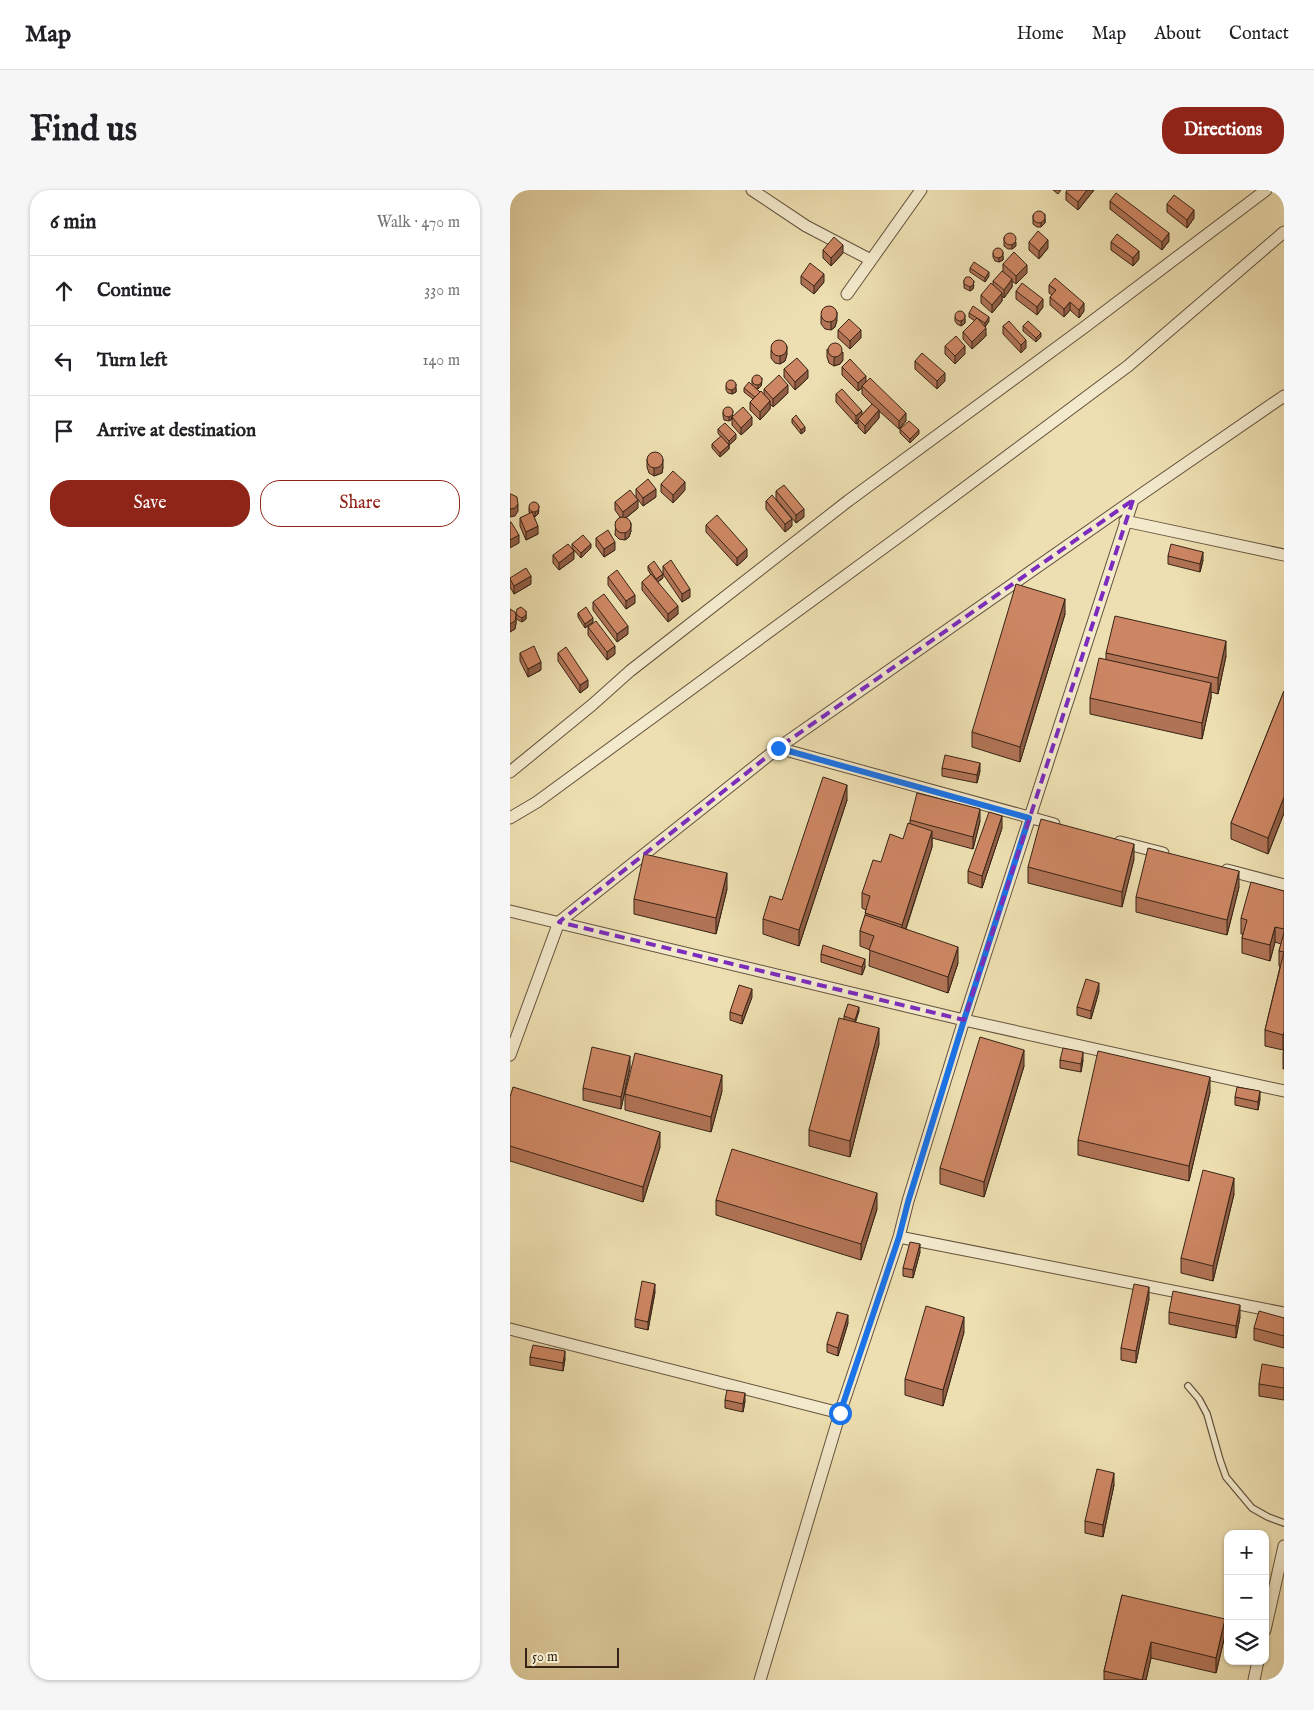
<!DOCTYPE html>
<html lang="en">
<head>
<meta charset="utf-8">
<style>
	:root { --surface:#fff; --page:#f6f6f6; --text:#202124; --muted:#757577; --line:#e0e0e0; --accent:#8f2418 }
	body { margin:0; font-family:"IM FELL English",serif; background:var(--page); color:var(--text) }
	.controls { position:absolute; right:15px; bottom:15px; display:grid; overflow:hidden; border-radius:10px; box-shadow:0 1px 4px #0004 }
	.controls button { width:45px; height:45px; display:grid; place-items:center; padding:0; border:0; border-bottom:1px solid var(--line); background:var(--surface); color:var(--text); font:25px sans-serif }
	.scale { position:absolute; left:15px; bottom:12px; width:94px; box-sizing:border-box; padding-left:5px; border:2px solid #372316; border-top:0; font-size:14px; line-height:18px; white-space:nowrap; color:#372316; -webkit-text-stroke:4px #f3eacc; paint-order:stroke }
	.stop { position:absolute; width:15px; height:15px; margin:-11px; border:4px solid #1a73e8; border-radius:50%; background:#fff }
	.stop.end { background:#1a73e8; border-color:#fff; box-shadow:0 1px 5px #0008 }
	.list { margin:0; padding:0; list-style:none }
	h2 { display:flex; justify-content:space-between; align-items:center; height:65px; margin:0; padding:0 20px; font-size:21px }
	h2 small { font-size:16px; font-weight:400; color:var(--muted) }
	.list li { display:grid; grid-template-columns:32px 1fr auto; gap:15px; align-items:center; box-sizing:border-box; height:70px; padding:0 20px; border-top:1px solid var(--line) }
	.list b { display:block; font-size:19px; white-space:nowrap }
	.list em { font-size:16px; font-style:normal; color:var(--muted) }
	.actions { display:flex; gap:10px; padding:15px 20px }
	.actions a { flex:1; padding:11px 0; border:1px solid var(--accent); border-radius:20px; text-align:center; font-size:18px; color:var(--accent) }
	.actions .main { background:var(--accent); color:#fff }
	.icon { flex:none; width:28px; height:28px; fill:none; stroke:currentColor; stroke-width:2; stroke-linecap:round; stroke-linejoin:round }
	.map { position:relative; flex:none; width:774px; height:1490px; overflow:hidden; border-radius:20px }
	header { display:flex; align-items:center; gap:30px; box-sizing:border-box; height:70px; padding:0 25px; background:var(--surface); border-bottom:1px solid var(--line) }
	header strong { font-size:24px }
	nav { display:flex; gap:28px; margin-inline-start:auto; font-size:18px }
	.intro { display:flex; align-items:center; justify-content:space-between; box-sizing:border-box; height:120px; padding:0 30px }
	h1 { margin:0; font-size:35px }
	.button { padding:12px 22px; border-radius:20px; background:var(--accent); color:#fff; font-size:18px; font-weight:700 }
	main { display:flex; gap:30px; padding:0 30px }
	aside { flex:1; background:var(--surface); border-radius:20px; box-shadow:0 1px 4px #0004 }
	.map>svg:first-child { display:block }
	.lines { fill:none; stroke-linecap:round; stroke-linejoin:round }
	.lane-casing { stroke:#64523d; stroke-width:8 }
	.street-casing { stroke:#64523d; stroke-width:13 }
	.lane { stroke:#f3eacc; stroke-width:5.5 }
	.street { stroke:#f3eacc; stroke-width:11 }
	.wall { fill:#b07355; stroke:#372316 }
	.shaded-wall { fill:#905e45; stroke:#372316 }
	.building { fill:#cd8663; stroke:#372316 }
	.route { stroke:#1a73e8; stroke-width:6 }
	.marked { fill:none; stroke:#7b2cbf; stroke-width:4; stroke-dasharray:10 6; stroke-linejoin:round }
</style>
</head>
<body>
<header>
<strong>Map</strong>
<nav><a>Home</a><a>Map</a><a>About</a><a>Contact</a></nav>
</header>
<div class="intro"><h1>Find us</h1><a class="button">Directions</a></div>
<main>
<aside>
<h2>6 min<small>Walk · 470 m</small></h2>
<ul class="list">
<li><svg class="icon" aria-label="ahead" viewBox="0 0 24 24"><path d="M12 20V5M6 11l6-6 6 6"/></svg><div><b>Continue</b></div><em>330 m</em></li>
<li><svg class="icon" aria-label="left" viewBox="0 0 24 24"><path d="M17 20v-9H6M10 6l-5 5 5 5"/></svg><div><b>Turn left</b></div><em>140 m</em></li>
<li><svg class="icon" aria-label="arrive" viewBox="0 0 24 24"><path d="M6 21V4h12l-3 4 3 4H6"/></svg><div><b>Arrive at destination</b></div></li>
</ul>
<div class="actions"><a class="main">Save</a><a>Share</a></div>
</aside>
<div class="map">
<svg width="774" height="1490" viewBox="0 0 774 1490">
	<rect width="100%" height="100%" fill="#eddfb1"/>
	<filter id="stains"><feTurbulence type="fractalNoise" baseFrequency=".004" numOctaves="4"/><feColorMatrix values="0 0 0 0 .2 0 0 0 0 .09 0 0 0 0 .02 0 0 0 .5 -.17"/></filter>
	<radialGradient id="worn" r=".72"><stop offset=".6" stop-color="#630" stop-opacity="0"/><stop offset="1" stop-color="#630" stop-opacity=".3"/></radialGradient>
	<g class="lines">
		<g class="lane-casing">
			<path id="lane" d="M678 1196 689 1209 697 1224 710 1270 716 1287 742 1318 758 1327 774 1333"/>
		</g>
		<g class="street-casing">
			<path id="street" d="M242 0 296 36 361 70
				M337 104 411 0
				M615 331 774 365
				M268 558 544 634
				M0 582 82 515 120 481 338 311 576 136 756 0
				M0 628 27 612 398 340 618 176 774 42
				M610 652 653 663
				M717 680 774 695
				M0 721 454 830 774 901
				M0 865 49 732 268 558 623 310
				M389 1047 774 1123
				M0 1139 330 1223
				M755 1440 774 1356
				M250 1490 330 1223 389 1047 398 1011 454 830 623 310 774 206
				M744 1490 748 1471"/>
		</g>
		<use href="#lane" class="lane"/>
		<use href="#street" class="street"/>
	</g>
	<path class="wall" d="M543 0H551L548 4Z
		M584 0 568 20 556 10V2Z
		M600 11 659 51 652 60 600 19Z
		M657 14 684 28 677 38 657 22Z
		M535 24V33L531 37H527L523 34V25Z
		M494 47 506 56 502 59H498L494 56Z
		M519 52 538 58 529 69 519 60Z
		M601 52 629 69 623 76 601 60Z
		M313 60 333 63 321 76 313 68Z
		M483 63 493 66V70L489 72 485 71 483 67Z
		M493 74 517 83 506 94 502 91V97L494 108 492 106V111L482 123 471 113V105L483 95V91L493 82Z
		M460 78 479 86 475 92 460 82Z
		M291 86 314 92 304 104 291 94Z
		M454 90 464 95 463 99 460 101 454 98Z
		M539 95 574 121 569 128 560 120 554 127 540 115V107L542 105 539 103Z
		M506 101 533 117 527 125 506 109Z
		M459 123 479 131 475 137 476 146 462 159 453 149V142L465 131 459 127Z
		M311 126 327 130 325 137 321 140 315 139 311 134Z
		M445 127 455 129V133L451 136 447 134 445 131Z
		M493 136 516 158 511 163 493 144Z
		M513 136 531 147 526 152 513 141Z
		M328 140 351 148 340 159 328 148Z
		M435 156 455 164 445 174 435 164Z
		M317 159 333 170 330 174 324 176 319 173 317 167Z
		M261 160 277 164 275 171 270 174 265 173 261 168Z
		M405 171 435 191 427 199 405 179Z
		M332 177 356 191 396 231 389 239 369 221V228L355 244 348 237V233L346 234 326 212V204L352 225 362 214 352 204V198L348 201 332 185Z
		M274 179 298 188 285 200 274 187Z
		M242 190 252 192 251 196 248 199 245 198 254 205V199L278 203 263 217 260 214V219L250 230 240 220V212L243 209 234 202V198L242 196Z
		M216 196 226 198V202L222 204 218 203 216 200Z
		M213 222 223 226 242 235 231 245 222 235V229L219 231 214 230 213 226Z
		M282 229 295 241 291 244 282 233Z
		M208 239 226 249 219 255V259L210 267 202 258V254L211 247 208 243Z
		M390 239 409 244 400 253 390 243Z
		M137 269 153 277 152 283 144 286 139 283 137 277Z
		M151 294 175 300 163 313 151 302Z
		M126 299 146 307 133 316 126 307Z
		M266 301 294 327 286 333 266 309Z
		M256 311 282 336 275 342 256 319Z
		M105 312 128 318 116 328 121 341 119 347 115 350 109 349 105 345 106 331 110 327 105 320Z
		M19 318 29 320 28 324 24 326 28 344 16 350 10 336V328L20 324 19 322Z
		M196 335 237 367 227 376 196 342Z
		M86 348 105 360 94 367 86 356Z
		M62 354 81 358 71 368 62 358Z
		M43 365 64 369 49 380 43 373Z
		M658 366 693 370 690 382 658 374Z
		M138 376 153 388 148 392 168 424 158 432 132 400V392L141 385 138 380Z
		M153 376 180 407 172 412 153 384Z
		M98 387 125 413 116 419 98 395Z
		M0 388 21 394 4 404 0 397Z
		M83 412 118 444 107 452 83 420Z
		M0 419 6 424 16 425V429L12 432 8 430 6 428V433L5 439 0 442Z
		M68 423 83 432 75 438 68 427Z
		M555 424 510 572 462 557V542Z
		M78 437 105 464 97 470 78 445Z
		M10 463 31 480 18 487 10 471Z
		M48 463 78 497 70 503 48 471Z
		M596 463 716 466 708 504 701 502V508L692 549 580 524V508L596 469Z
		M774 501V623L758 664 721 649V633Z
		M432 578 470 581 467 593 432 586Z
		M337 610 289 756 253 744V729L272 710Z
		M400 630 470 631 463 659 422 648V657L396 739 448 773 438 803 359 776 360 760 350 756V741L355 726 356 720 352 718V703L371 672 393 649 400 634Z
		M492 638 472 698 458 693V681Z
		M624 669 612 717 518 693V677Z
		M729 697 717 745 626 722V707Z
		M217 699 206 744 124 724V709Z
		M774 701V858L773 860 755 856V840L770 777 769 776V761L771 754 765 752 760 771 732 763V748L733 744H731V728Z
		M311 764 355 777 352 785 311 772Z
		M589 801 581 829 567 825V817Z
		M242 807 232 834 220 830V822Z
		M349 821 345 832 369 854 340 967 299 956V940L334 829V826Z
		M774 858V879H773V863Z
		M550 870H573L571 882 550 878Z
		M514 876 474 1007 430 994V978Z
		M120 877 111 919 73 910V898Z
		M212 901 201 942 115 920V904Z
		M700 902 679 991 568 965V950Z
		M0 907 150 957 133 1012 0 971Z
		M725 907 750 909 748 920 725 915Z
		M724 1004 703 1091 671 1083V1068Z
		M206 1010 367 1019 351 1070 206 1025Z
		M410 1062 403 1088 393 1086V1078Z
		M145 1102 138 1140 125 1137V1129Z
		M639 1109 626 1173 611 1170V1158Z
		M659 1122 730 1127 726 1148 659 1134Z
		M774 1128V1158L744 1150V1138Z
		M338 1133 328 1166 317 1162V1154Z
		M454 1142 433 1216 395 1205V1189Z
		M20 1167 55 1169 53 1181 20 1175Z
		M774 1178V1210L749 1206V1194Z
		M215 1210 235 1211 233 1222 215 1218Z
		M604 1295 593 1347 575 1343V1331Z
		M612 1405 715 1445 706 1483 641 1468 636 1490H594V1481Z"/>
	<path class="shaded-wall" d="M577 0H584L568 20V12Z
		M684 20V28L677 38V30Z
		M535 29V33L531 37V33Z
		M659 43V51L652 60V52Z
		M538 50V58L529 69V61Z
		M506 52V56L502 59V55Z
		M333 55V63L321 76V68Z
		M629 61V69L623 76V68Z
		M493 62V70L489 72V68Z
		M517 75V83L506 94V86Z
		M479 82V86L475 92V88Z
		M314 84V92L304 104V96Z
		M502 89V97L494 108V100Z
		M464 91 463 99 460 101V97Z
		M492 103V111L482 123V115Z
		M533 109V117L527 125V117Z
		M560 112V120L554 127V119Z
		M574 113V121L569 128V120Z
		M327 122V130L325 137 321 140V132Z
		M455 125V133L451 136V132Z
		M479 127V131L475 137V133Z
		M476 138V146L462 159V152Z
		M351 140V148L340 159V151Z
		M531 143V147L526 152V148Z
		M516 150V158L511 163V155Z
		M277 156V164L275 171 270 174V166Z
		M455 156V164L445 174V166Z
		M333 162V170L330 174 324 176V168Z
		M298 180V188L285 200V192Z
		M435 183V191L427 199V191Z
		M356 186V194L352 196V198L348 201V193Z
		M252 188 251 196 248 199V195Z
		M226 194V202L222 204V200Z
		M278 195V203L263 217V209Z
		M260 211V219L250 230V222Z
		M369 220V228L355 244V236Z
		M223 221 222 229V227V229L219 231V227Z
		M352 221V229H348V233L346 234V226Z
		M396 223V231L389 239V231Z
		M242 227V235L231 245V238Z
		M295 237V241L291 244V240Z
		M409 240V244L400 253V249Z
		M226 244V249L219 255V251Z
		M219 255V259L210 267V263Z
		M153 269V277L152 283 144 286V278Z
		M175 292V300L163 313V305Z
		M146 299V307L133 316V308Z
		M128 310V318L113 330V322Z
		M8 314V321L5 326 0 327V319Z
		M29 316 28 324 25 327V323Z
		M294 319V327L286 333V325Z
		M282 329V336L275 342V334Z
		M121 333V341L119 347 115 350V342Z
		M28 336V344L16 350V342Z
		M9 345V353L0 358V350Z
		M105 352V360L94 367V359Z
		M81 354V358L71 368V363Z
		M237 359V367L227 376V368Z
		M64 361V369L49 380V373Z
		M693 362V370L690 382V374Z
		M153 384V388L146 393V389Z
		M21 386V394L4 404V396Z
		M180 399V407L172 412V404Z
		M125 405V413L116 419V411Z
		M555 409V424L510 572V557Z
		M168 416V424L158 432V424Z
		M16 421V429L12 432V428Z
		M6 425V433L5 439 0 442V434Z
		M83 428V432L75 438V434Z
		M118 436V444L107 452V444Z
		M716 451V466L708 504V488Z
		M105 456V464L97 470V462Z
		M31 472V480L18 487V479Z
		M78 490V497L70 503V495Z
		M701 493V508L692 549V533Z
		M470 573V581L467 593V585Z
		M337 595V610L289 756V740Z
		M774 607V623L758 664V648Z
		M470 619V631L463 659V647Z
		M492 626V638L472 698V686Z
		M422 641V657L392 750V735Z
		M624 654V669L612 717V702Z
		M729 681V697L717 745V730Z
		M217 683V699L206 744V728Z
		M765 737V752L760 771V755Z
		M448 757V773L438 803V787Z
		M355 769V777L352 785V777Z
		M589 793V801L581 829V821Z
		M242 799V807L232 834V826Z
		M349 817V821L345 834V830Z
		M369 838V854L340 967V951Z
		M774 842V858L773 860V845Z
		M514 860V876L474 1007V992Z
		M573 862V870L571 882V874Z
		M120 866V877L111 919V907Z
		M212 885V901L201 942V927Z
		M700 887V902L679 991V976Z
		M750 901V909L748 920V912Z
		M150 942V957L133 1012V997Z
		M724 988V1004L703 1091V1076Z
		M367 1003V1019L351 1070V1054Z
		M410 1054V1062L403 1088V1080Z
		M145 1094V1102L138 1140V1132Z
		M639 1097V1109L626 1173V1161Z
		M730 1115V1127L726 1148V1136Z
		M338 1125V1133L328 1166V1158Z
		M454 1127V1142L433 1216V1200Z
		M55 1161V1169L53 1181V1173Z
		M235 1203V1211L233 1222V1214Z
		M604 1283V1295L593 1347V1335Z
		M715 1429V1445L706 1483V1468Z
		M641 1452V1468L636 1490H632Z"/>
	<path class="building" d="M557 0H577L568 12 556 2Z
		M606 3 659 43 652 52 600 11Z
		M664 5 684 20 677 30 657 14Z
		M523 27a6 6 0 1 1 12 0a6 6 0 1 1-12 0Z
		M528 41 538 50 529 61 519 52Z
		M494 49a6 6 0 1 1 12 0a6 6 0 1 1-12 0Z
		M607 44 629 61 623 68 601 52Z
		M324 47 333 55 321 68 313 60Z
		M483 63a5 5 0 1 1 10 0a5 5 0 1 1-10 0Z
		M504 62 517 75 506 86 493 74Z
		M464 72 479 82 475 88 460 78Z
		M300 73 314 84 304 96 291 86Z
		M492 81 502 89 494 100 483 91Z
		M456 87H460L464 91 463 95 460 97 454 94V90Z
		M545 88 574 113 569 120 560 112 554 119 540 107 546 100 539 95Z
		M481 93 492 103 482 115 471 105Z
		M512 93 533 109 527 117 506 101Z
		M463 116 479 127 475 133 459 123Z
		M311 124a8 8 0 1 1 16 0a8 8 0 1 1-16 0Z
		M445 126a5 5 0 1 1 10 0a5 5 0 1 1-10 0Z
		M467 128 476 138 462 152 453 142Z
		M339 129 351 140 340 151 328 140Z
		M499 131 516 150 511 155 493 136Z
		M518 131 531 143 526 148 513 136Z
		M446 146 455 156 445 166 435 156Z
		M261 158a8 8 0 1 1 16 0a8 8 0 1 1-16 0Z
		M318 160a7 7 0 1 1 14 0a7 7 0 1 1-14 0Z
		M412 163 435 183 427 191 405 171Z
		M287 168 298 180 285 192 274 179Z
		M340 169 356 186 348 193 332 177Z
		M269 185 278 195 263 209 254 199Z
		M242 190a5 5 0 1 1 10 0a5 5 0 1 1-10 0Z
		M360 188 396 223 389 231 352 196Z
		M216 195a5 5 0 1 1 10 0a5 5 0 1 1-10 0Z
		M239 192 250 202 245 207 234 198Z
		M332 199 352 221 346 226 326 204Z
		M251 201 260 211 250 222 240 212Z
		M362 214 369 220 355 236 348 229Z
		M233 217 242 227 231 238 222 227Z
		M213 222a5 5 0 1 1 10 0a5 5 0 1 1-10 0Z
		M286 225 295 237 291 240 282 229Z
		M399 231 409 240 400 249 390 239Z
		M215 233 226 244 219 251 208 239Z
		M211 246 219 255 210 263 202 254Z
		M137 270a8 8 0 1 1 16 0a8 8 0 1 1-16 0Z
		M163 281 175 292 163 305 151 294Z
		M138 289 146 299 133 308 126 299Z
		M274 295 294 319 286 325 266 301Z
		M120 300 128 310 113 322 105 312Z
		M0 304H1L7 307 8 314 5 318 0 319Z
		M262 305 282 329 275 334 256 311Z
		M19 317a5 5 0 1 1 10 0a5 5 0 1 1-10 0Z
		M22 322 28 336 16 342 10 328Z
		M207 325 237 359 227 368 196 335Z
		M105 335a8 8 0 1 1 16 0a8 8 0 1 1-16 0Z
		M0 332H1L9 345 0 350Z
		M98 340 105 352 94 359 86 348Z
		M73 345 81 354 71 363 62 354Z
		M58 354 64 361 49 373 43 365Z
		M661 354 693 362 690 374 658 366Z
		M161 370 180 399 172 404 153 376Z
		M144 371 153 384 146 389 138 376Z
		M16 378 21 386 4 396 0 389V388Z
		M107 380 125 405 116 411 98 387Z
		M141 384 168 416 158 424 132 392Z
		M506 394 555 409 510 557 462 542Z
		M94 404 118 436 107 444 83 412Z
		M11 417 16 421V425L12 428 8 426 6 423 7 419Z
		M76 417 83 428 75 434 68 423Z
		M0 419 5 422 6 425 5 431 0 434Z
		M605 426 716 451 708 488 596 463Z
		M86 431 105 456 97 462 78 437Z
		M24 456 31 472 18 479 10 463Z
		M56 457 78 490 70 495 48 463Z
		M589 468 701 493 692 533 580 508Z
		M774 501V607L758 648 721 633Z
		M435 565 470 573 467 585 432 578Z
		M313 587 337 595 289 740 253 729 260 706 272 710Z
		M407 603 470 619 463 647 400 630Z
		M479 622 492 626 472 686 458 681Z
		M531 629 624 654 612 702 518 677Z
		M398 633 422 641 392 735 355 723 360 706 352 703 363 670 371 672 380 644 393 649Z
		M638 658 729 681 717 730 626 707Z
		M134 664 217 683 206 728 124 709Z
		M741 692 774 701V739L765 737 760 755 732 748 737 730 731 728Z
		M355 725 448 757 438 787 359 760 364 746 350 741Z
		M774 742V842L773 845 755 840 774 762 769 761Z
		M313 755 355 769 352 777 311 764Z
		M576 789 589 793 581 821 567 817Z
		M229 795 242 799 232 826 220 822Z
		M338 814 349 817 345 830 334 826Z
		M329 828 369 838 340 951 299 940Z
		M470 847 514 860 474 992 430 978Z
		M82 857 120 866 111 907 73 898Z
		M553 858 573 862 571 874 550 870Z
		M588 861 700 887 679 976 568 950Z
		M125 863 212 885 201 927 115 904Z
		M3 897 150 942 133 997 0 956V907Z
		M727 897 750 901 748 912 725 907Z
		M222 959 367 1003 351 1054 206 1010Z
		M693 980 724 988 703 1076 671 1068Z
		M400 1052 410 1054 403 1080 393 1078Z
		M132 1091 145 1094 138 1132 125 1129Z
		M624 1094 639 1097 626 1161 611 1158Z
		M663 1101 730 1115 726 1136 659 1122Z
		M416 1116 454 1127 433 1200 395 1189Z
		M749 1121 774 1128V1146L744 1138Z
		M327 1122 338 1125 328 1158 317 1154Z
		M23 1155 55 1161 53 1173 20 1167Z
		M752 1174 774 1178V1198L749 1194Z
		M217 1200 235 1203 233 1214 215 1210Z
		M587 1279 604 1283 593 1335 575 1331Z
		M612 1405 715 1429 706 1468 641 1452 632 1490 594 1481Z"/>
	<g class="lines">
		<path class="route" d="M268 558 519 628 454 830 398 1012 389 1047 330 1223"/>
	</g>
	<path class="marked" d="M623 310 454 830 49 732 268 558Z"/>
	<rect width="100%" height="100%" filter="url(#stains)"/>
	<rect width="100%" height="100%" fill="url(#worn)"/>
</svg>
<div class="controls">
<button>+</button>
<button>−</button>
<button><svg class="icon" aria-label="layers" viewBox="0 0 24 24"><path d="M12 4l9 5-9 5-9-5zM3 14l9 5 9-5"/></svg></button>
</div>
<div class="scale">50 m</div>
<div class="stop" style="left:330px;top:1223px"></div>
<div class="stop end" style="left:268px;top:558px"></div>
</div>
</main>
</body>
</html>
